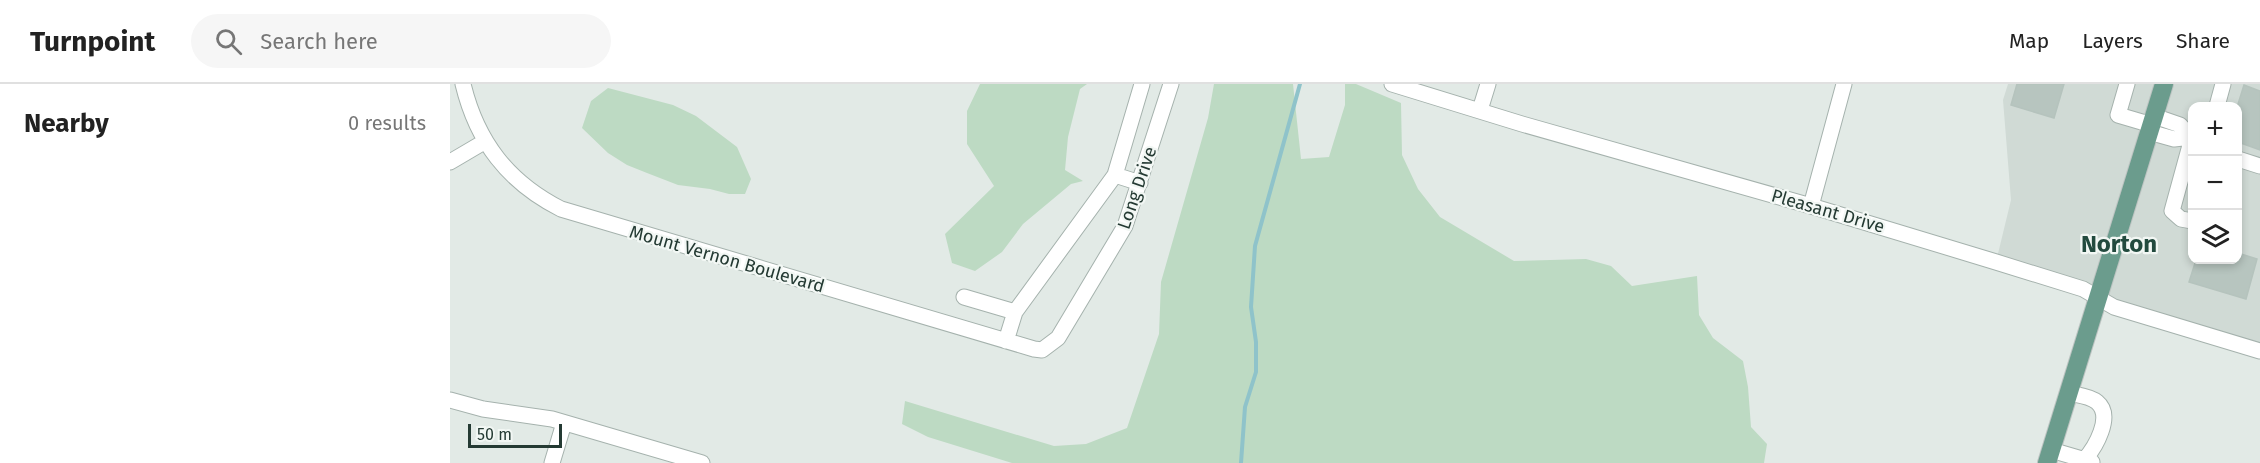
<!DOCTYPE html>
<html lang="en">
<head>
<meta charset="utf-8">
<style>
	:root { --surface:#fff; --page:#f6f6f6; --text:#222; --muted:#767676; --line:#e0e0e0 }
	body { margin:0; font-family:"Fira Sans",sans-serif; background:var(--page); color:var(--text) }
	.controls { position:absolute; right:18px; top:18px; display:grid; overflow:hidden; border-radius:12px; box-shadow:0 3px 9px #0003 }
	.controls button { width:54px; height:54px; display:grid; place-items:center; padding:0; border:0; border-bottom:2px solid var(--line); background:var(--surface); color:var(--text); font:30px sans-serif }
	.scale { position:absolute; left:18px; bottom:15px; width:94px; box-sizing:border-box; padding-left:6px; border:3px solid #243a33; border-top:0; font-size:16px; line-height:21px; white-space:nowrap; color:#243a33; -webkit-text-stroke:4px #f2f7f4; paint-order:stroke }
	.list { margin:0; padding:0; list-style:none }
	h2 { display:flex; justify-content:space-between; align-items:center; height:78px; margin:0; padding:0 24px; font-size:26px }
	h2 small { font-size:20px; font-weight:400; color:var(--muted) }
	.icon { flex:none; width:33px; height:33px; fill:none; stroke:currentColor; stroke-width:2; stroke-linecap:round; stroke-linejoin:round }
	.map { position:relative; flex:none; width:1810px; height:379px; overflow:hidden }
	header { display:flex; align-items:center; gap:36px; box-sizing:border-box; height:84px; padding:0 30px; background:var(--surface); border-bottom:2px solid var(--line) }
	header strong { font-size:28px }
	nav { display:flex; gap:33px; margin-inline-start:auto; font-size:21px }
	.search { width:420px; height:54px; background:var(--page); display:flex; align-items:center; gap:15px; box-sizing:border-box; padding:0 21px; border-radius:33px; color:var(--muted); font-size:22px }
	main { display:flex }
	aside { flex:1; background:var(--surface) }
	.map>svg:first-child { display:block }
	.built { fill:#d0dad5; fill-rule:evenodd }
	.green { fill:#bddac3 }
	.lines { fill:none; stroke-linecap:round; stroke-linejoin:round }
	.stream { stroke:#8fc3ca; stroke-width:4 }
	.building { fill:#b7c5bf; stroke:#b5c3bd; stroke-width:1.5 }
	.minor-casing { stroke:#a5b2ad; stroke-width:17 }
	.major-casing { stroke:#bdc4c2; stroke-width:20 }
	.minor { stroke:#fff; stroke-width:15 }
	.major { stroke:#6b9c8d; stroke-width:18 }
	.labels { text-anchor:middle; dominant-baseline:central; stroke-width:4.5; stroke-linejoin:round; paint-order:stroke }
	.street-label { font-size:18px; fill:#243a33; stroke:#f2f7f4 }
	.district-label { font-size:24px; font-weight:bold; fill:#224a3e; stroke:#f2f7f4 }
</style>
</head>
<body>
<header>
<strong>Turnpoint</strong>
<div class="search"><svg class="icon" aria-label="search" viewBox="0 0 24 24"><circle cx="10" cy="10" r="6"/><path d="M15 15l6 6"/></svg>Search here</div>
<nav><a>Map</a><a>Layers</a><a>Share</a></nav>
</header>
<main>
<aside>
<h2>Nearby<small>0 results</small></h2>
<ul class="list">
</ul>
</aside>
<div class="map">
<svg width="1810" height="379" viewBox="0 0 1810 379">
	<rect width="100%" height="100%" fill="#e2eae6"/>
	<path class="built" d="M1558 0H1810V267L1546 178 1561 116 1553 16ZM1742 22H1788V176H1742Z"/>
	<path class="green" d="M530 0H637L630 5 618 53 615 86 633 97 621 100 573 140 552 168 525 187 502 179 495 150 544 102 517 60V27Z
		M764 0H843L851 75 879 73 895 21V0H906L951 19 952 71 968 105 990 133 1064 177 1136 175 1161 182 1182 202 1247 192 1249 231 1263 254 1293 277 1298 303 1301 343 1317 360 1314 379H562L478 353 452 340 455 317 604 362 636 360 677 344 709 250 711 198 758 34Z
		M158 4 223 21 246 32 287 63 301 95 295 110H279L260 105 228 101 197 89 177 81 158 69 132 44 141 17Z"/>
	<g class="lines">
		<path class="stream" d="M791 379 795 323 806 288V258L801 223 805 162 850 0"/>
	</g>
	<path class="building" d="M1567 0H1614L1604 34 1561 21Z
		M1794 1 1810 7V66L1788 58 1790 50 1788 49V20Z
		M1788 169 1807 175 1796 215 1739 198 1746 176H1788Z"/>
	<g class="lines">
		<g class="minor-casing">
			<path id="minor" d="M13 0C27 58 58 98 111 125L584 265 592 266 608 254 675 142 721 0
				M942 0 1072 40 1361 122 1546 178 1633 205 1664 223 1810 267
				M1677 0 1668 31 1702 41
				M1767 22 1773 0
				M1030 26 1038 0
				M1699 48 1724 55 1741 53 1730 41 1704 32
				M1742 54 1722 127 1731 135 1742 137
				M1788 75 1810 82
				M0 78 34 58
				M690 99 665 91 692 0
				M1361 122 1394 0
				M514 213 565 228
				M556 257 565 228 665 91
				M1619 309C1627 311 1640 312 1647 318 1664 332 1645 364 1634 376
				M0 316 33 325 102 335 252 379
				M1601 366 1642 378
				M102 379 114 339"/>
		</g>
		<g class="major-casing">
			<path id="major" d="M1597 379 1714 0"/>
		</g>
		<use href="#minor" class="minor"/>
		<use href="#major" class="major"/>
	</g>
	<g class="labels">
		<g class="street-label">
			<text transform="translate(687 104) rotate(-71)">Long Drive</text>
			<text transform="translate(1378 127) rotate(16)">Pleasant Drive</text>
			<text transform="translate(277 175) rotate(16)">Mount Vernon Boulevard</text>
		</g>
		<g class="district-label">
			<text x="1669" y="160">Norton</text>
		</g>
	</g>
</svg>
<div class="controls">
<button>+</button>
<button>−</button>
<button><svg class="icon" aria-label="layers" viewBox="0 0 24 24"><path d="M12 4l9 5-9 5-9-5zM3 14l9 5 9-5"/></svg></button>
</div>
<div class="scale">50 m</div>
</div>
</main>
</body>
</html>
